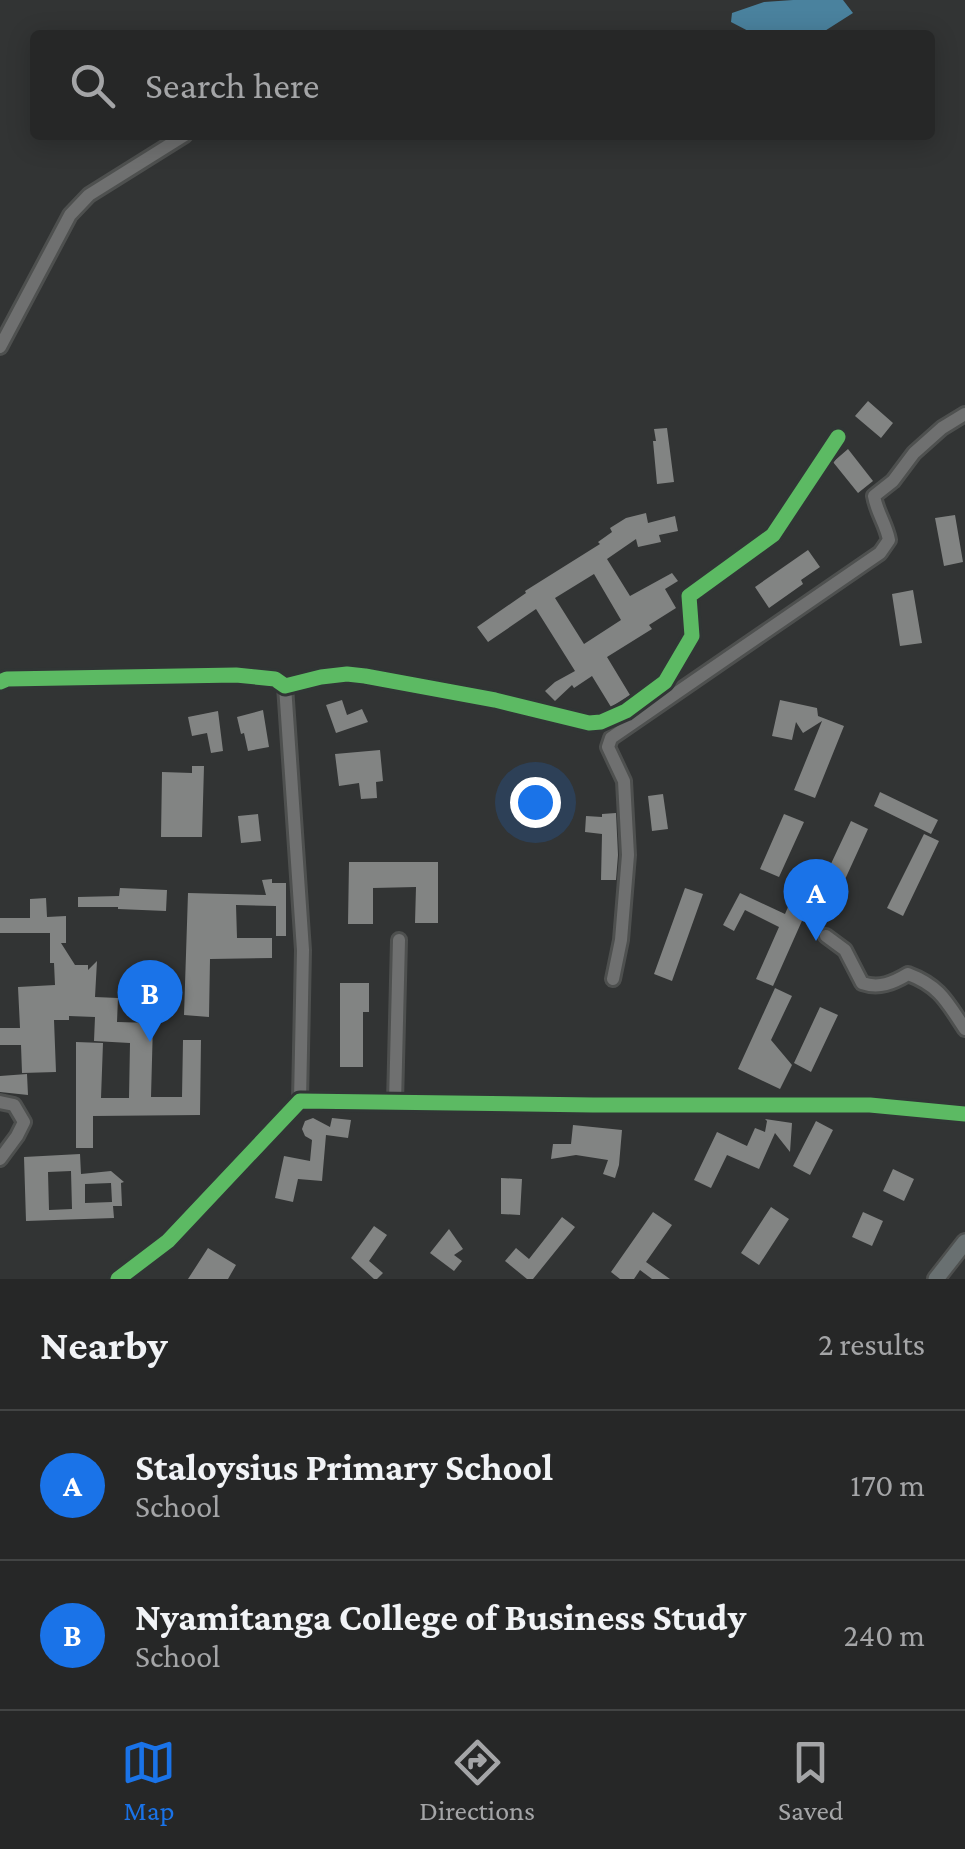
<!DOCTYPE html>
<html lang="en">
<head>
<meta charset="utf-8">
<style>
	:root { --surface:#262727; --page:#323333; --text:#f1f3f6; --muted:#a4a5a7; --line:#424444; --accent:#1a73e8 }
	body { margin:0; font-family:"Crimson Pro",serif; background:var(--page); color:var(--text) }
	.you { position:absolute; left:535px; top:802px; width:35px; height:35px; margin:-25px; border:8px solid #fff; border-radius:50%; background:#1a73e8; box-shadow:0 0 0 15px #1a73e833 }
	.badge { display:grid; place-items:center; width:65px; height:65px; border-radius:50%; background:var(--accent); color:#fff; font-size:32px; font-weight:700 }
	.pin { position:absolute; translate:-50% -82px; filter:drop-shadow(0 2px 5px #0008) }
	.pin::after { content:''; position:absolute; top:52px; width:35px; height:30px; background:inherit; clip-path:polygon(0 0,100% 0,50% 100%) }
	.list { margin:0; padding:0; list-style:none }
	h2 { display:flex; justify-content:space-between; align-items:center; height:130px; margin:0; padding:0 40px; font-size:42px }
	h2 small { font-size:32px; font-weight:400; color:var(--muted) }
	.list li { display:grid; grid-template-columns:65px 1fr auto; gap:30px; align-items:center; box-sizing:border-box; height:150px; padding:0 40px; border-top:2px solid var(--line) }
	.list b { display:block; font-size:38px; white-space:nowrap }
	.list p { margin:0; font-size:32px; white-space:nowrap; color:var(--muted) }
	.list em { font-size:32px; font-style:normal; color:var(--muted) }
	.icon { flex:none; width:55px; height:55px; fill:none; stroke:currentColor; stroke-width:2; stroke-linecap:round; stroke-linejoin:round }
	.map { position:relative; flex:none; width:965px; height:1279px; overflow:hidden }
	.search { position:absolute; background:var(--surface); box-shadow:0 5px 25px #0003; left:30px; right:30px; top:30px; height:110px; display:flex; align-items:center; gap:25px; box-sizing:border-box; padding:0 35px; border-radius:10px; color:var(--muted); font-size:38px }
	.sheet { height:430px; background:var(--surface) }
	nav { display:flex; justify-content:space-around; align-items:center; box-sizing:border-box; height:140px; border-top:2px solid var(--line); background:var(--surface); font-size:28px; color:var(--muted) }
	nav a { display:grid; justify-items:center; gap:5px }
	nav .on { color:var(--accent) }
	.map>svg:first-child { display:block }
	.water { fill:#4a829e }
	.building { fill:#828483; fill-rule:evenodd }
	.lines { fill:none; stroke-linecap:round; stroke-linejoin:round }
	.minor-casing { stroke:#4e504f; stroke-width:18 }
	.major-casing { stroke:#4e504f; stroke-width:20 }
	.minor { stroke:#6f7070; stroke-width:12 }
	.major { stroke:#697071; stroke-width:15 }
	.cycleway-casing { stroke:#313535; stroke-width:21 }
	.cycleway { stroke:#5cba63; stroke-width:15 }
</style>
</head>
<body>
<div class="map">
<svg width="965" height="1279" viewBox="0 0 965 1279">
	<rect width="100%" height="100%" fill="#323434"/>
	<path class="water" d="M793 0H843L853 13 820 34 793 31 779 35H756L731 22 732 13 764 2Z"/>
	<path class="building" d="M868 401 893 423 881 438 855 416Z
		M667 428 674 482 657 484 653 441H656L654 429Z
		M848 449 873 481 858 493 833 462Z
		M646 513 648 523 675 516 678 531 659 535 661 542 638 547 636 539 607 559 630 596 672 573 678 581 665 589 676 608 649 625 652 629 607 657 630 695 611 707 592 676 574 688 572 685 555 701 545 691 555 682 575 671 536 609 488 642 477 627 526 593 525 591 600 544 598 542 612 532 610 528 626 518ZM594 574 621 620 584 644 555 598Z
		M955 515 963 562 944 566 935 518Z
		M808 550 820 567 801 580 803 584 769 608 755 587Z
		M913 590 922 643 900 646 892 594Z
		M342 700 347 715 362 709 368 722 336 733 326 705Z
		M780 700 817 708 818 716 844 726 815 798 794 790 822 721 803 733 796 722 792 740 772 736Z
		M263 710 269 747 248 751 244 733 241 734 237 717Z
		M218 711 223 751 211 753 207 733 192 736 188 717Z
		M380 750 383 781 376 782 377 798 361 799 359 783 339 786 335 754Z
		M192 766H204L202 837H161L162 772 192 773Z
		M880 792 938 820 931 834 874 806Z
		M663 794 668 829 652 831 648 796Z
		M616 813 618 855 616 880H601L602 834 585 832 586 816 602 817V814Z
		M258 814 261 841 241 843 238 816Z
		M784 814 804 822 779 877 760 869Z
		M851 821 868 829 826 921 808 913Z
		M924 834 939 841 903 916 887 908Z
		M349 862H438V923H415L416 887 373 888V924H348Z
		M272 879V883H286V936H276V906L236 905 237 938H272V958L210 959 209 1017 184 1015 188 893 266 895 262 880Z
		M120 888 167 890 166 911 118 909V907H78V897L119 896Z
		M685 888 703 894 672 981 654 974Z
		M740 893 785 914 788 907 805 914 773 986 756 979 779 927 745 910 734 931 723 925Z
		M46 898 47 917 66 916V943H61L75 965H88V970L97 961 95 997 118 998 117 1022 153 1023 151 1097H182L183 1040H201L200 1115 93 1116V1148H76V1042L103 1043 101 1098H129L130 1043 94 1041 95 1017 69 1016V1020H54L56 1072 22 1073 21 1045H0V1028H20L18 987 55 985 54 963H50V933H0V918H30V899Z
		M340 983H369V1012H363V1067H340Z
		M775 988 792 996 771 1040 792 1065 780 1089 738 1069Z
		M820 1007 838 1015 811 1072 794 1063Z
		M27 1074 28 1095 0 1092V1076Z
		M313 1118 330 1127 332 1118 351 1120 348 1138 326 1135 322 1181 298 1179 293 1202 275 1198 284 1156 310 1161 312 1140 305 1136 302 1129 305 1121Z
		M765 1119 792 1123 790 1152 775 1133 759 1169 727 1155 711 1188 694 1180 717 1132 747 1146 755 1128 765 1132 767 1121Z
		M816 1121 833 1130 810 1175 793 1166Z
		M573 1125 622 1130 619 1165 615 1178 603 1174 608 1160 576 1155 551 1159 553 1144H571Z
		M80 1154 81 1174 111 1171 124 1182 121 1183 122 1206H113L114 1218 26 1221 24 1157ZM71 1171 72 1209 49 1210 48 1172ZM111 1183 112 1202 85 1203V1184Z
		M893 1169 914 1179 904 1201 883 1191Z
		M501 1178 522 1179 520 1215 501 1214Z
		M771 1207 789 1219 759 1265 741 1253Z
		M653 1212 672 1225 646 1262 670 1279H652L640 1270 634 1279H620L611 1272Z
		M863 1212 883 1221 872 1246 852 1237Z
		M562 1217 575 1227 533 1279H527L505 1261 516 1248 529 1259Z
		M374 1226 387 1235 369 1261 383 1273 377 1279H374L351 1258Z
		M449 1229 463 1249 454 1255 462 1261 454 1271 430 1253Z
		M208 1248 236 1265 228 1279H188Z"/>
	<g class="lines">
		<g class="minor-casing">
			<path id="minor" d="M0 347 70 215 89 195 185 135
				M0 682 7 679 236 675 275 679 285 686 321 677 347 674 365 676 495 700 589 723 601 722 626 711 665 682 692 636 689 596 773 535 838 437
				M285 686 303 950 300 1101
				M826 936 845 950 862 983C879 989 893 983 908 974 940 986 947 1002 965 1029
				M613 979 621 940 628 855 624 781 608 747 611 738 880 553 889 540C886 524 877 513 874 496L893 481 914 453 942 428 965 414
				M0 1102 14 1105 24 1122 17 1136 0 1159
				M395 1103 399 940
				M118 1279 168 1241 300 1101 593 1105H870L965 1114"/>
		</g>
		<g class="major-casing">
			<path id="major" d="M936 1279 965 1242"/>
		</g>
		<use href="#minor" class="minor"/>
		<use href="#major" class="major"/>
		<g class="cycleway-casing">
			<path id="cycleway" d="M0 682 7 679 236 675 275 679 285 686 321 677 347 674 365 676 495 700 589 723 601 722 626 711 665 682 692 636 689 596 773 535 838 437
				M118 1279 168 1241 300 1101 593 1105H870L965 1114"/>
		</g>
		<use href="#cycleway" class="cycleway"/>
	</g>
</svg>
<div class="you"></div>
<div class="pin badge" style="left:816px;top:941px">A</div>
<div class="pin badge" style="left:150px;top:1042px">B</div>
<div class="search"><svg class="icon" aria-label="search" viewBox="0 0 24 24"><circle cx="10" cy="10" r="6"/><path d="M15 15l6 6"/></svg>Search here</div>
</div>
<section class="sheet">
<h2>Nearby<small>2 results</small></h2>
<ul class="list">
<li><span class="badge">A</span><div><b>Staloysius Primary School</b><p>School</p></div><em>170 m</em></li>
<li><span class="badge">B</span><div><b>Nyamitanga College of Business Study</b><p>School</p></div><em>240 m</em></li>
</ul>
</section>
<nav>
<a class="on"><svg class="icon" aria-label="map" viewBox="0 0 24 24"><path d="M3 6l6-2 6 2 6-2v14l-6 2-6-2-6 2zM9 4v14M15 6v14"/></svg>Map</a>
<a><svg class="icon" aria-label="directions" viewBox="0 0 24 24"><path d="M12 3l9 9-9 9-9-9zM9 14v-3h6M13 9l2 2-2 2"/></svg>Directions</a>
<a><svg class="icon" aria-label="saved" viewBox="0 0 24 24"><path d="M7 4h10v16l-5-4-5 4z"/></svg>Saved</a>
</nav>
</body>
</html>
